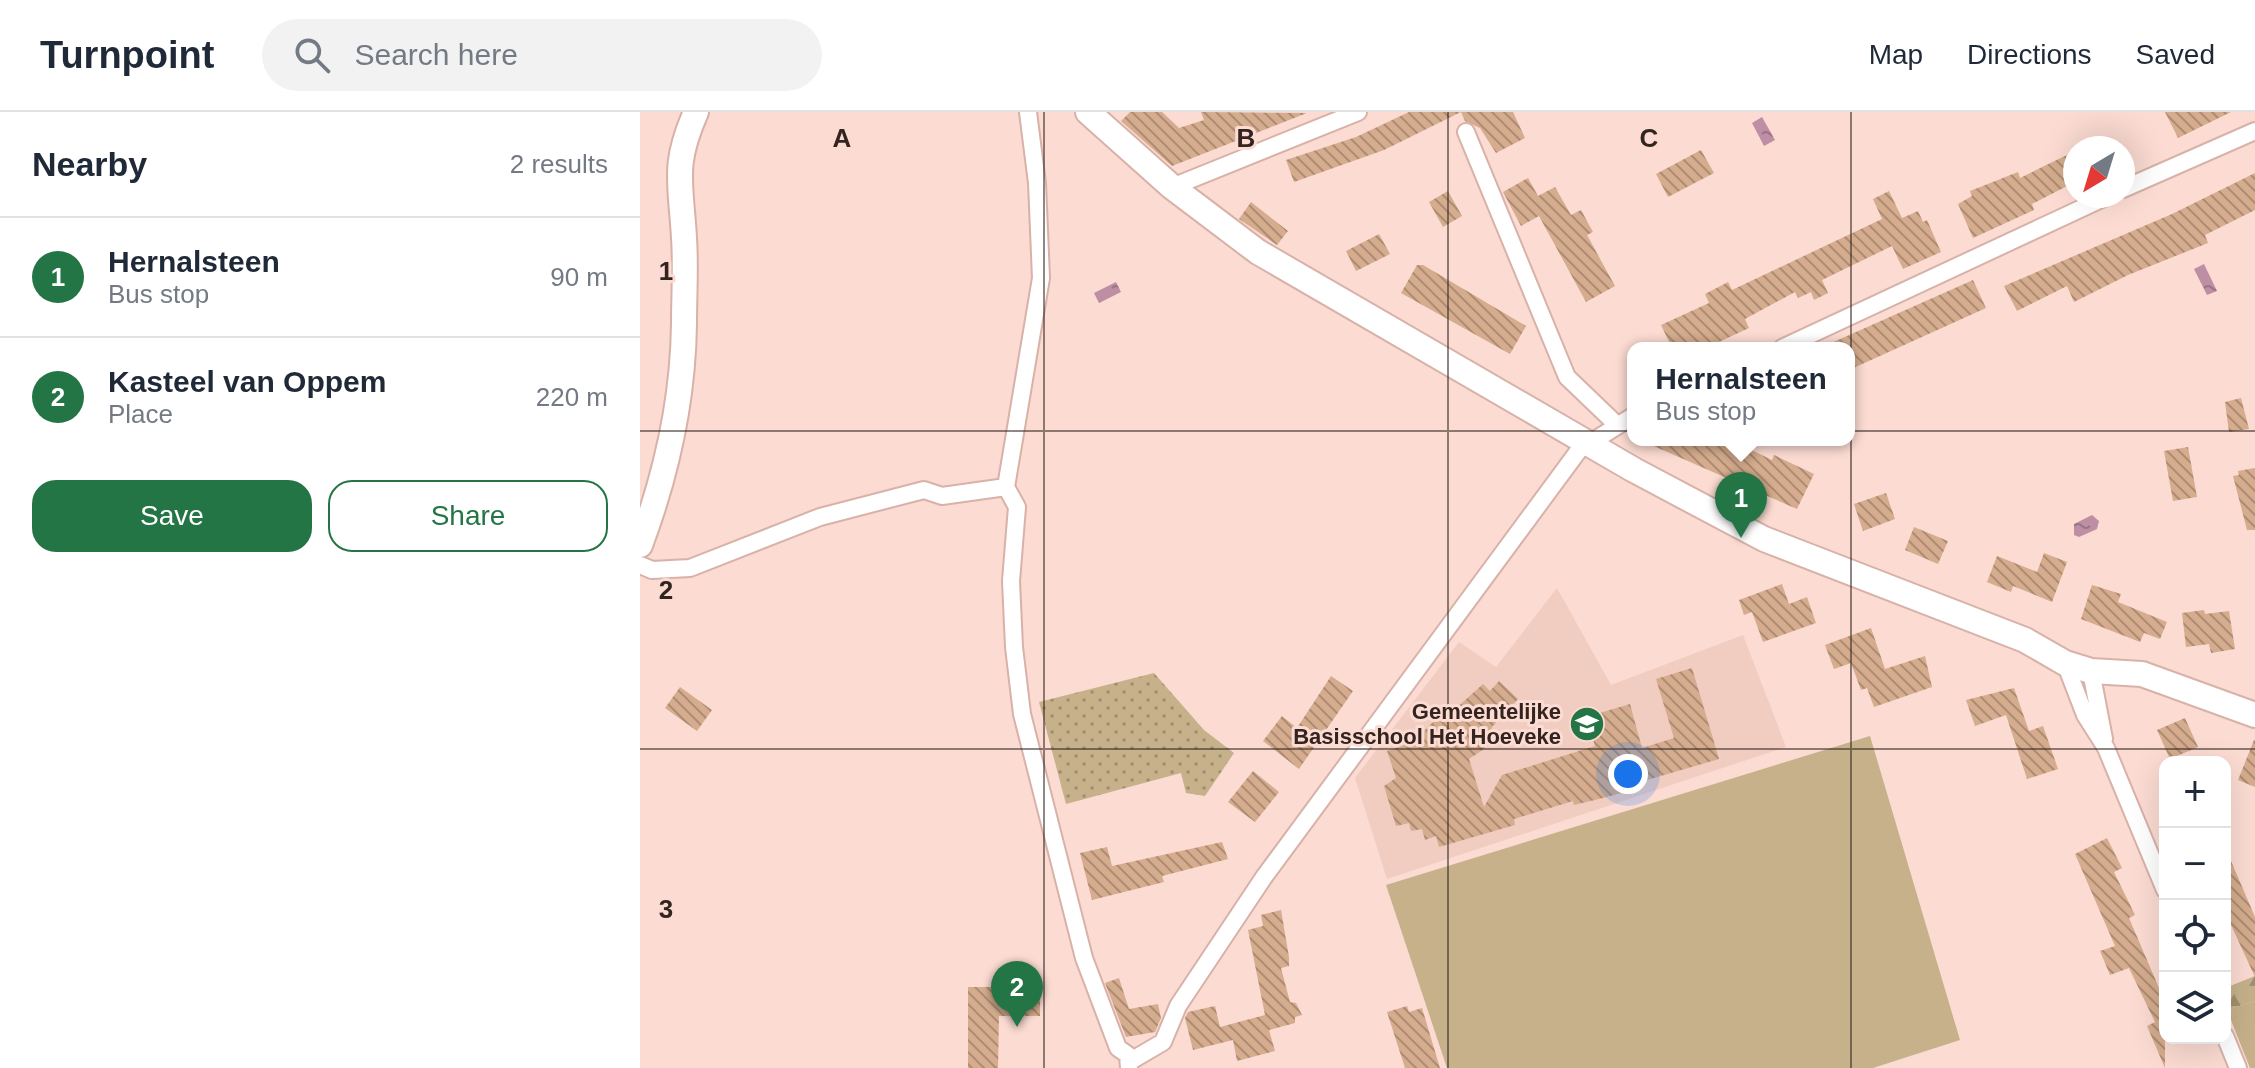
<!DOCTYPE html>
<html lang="en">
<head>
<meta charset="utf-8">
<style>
	:root { --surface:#fff; --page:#f2f2f3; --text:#1f2937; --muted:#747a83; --line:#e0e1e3; --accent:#247546 }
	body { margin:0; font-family:Arial,sans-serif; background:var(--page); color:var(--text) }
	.controls { position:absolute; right:24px; bottom:24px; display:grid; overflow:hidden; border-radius:16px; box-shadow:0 8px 32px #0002 }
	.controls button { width:72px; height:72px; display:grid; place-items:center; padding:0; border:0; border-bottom:2px solid var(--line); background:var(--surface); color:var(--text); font:40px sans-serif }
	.compass { position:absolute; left:1423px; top:24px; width:72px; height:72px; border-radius:50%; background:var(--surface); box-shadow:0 8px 32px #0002; rotate:218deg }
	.you { position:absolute; left:988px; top:662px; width:28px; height:28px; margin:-20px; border:6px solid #fff; border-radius:50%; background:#1a73e8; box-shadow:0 0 0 12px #1a73e833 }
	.badge { display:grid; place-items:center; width:52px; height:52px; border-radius:50%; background:var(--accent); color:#fff; font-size:26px; font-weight:700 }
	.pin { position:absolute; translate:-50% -66px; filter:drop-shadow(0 2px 4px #0008) }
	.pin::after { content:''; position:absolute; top:42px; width:28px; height:24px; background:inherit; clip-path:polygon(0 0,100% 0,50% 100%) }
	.popup { position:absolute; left:987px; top:230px; width:228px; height:104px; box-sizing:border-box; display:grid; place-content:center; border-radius:16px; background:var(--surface); filter:drop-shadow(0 2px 6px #0005); font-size:26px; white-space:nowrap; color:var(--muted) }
	.popup b { font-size:30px; color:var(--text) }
	.popup::after { content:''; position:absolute; left:50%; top:100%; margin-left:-16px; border:16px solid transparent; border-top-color:var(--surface) }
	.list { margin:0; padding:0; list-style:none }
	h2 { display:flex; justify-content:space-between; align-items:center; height:104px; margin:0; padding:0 32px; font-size:34px }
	h2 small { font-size:26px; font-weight:400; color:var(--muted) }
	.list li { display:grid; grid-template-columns:52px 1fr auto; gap:24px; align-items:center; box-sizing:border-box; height:120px; padding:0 32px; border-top:2px solid var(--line) }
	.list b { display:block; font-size:30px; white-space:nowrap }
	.list p { margin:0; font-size:26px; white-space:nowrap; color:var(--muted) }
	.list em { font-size:26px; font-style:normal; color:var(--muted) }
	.actions { display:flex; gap:16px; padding:24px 32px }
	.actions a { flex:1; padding:18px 0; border:2px solid var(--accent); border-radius:24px; text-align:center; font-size:28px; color:var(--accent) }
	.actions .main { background:var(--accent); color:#fff }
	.icon { flex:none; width:44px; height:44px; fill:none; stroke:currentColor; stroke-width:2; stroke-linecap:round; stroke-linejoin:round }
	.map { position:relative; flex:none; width:1615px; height:956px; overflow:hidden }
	header { display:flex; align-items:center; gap:48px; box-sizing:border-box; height:112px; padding:0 40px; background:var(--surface); border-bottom:2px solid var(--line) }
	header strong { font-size:38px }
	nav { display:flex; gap:44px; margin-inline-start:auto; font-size:28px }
	.search { width:560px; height:72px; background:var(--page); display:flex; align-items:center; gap:20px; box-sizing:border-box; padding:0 28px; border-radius:44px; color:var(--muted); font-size:30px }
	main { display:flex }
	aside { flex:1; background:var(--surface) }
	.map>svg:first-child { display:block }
	.built { fill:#f1ccc1 }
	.grass { fill:url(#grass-dots) }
	.forest { fill:url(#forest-firs) }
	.green { fill:#c6b18a }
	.water { fill:url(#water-ripples) }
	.building { fill:url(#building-back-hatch) }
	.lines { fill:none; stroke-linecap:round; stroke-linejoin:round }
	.street-casing { stroke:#d8b2a8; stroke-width:20 }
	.secondary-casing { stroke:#d8b2a8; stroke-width:28 }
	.street { stroke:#fff; stroke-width:16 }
	.secondary { stroke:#fff; stroke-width:24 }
	.grid { fill:none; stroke:#332420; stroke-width:2; stroke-opacity:0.55 }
	.labels { text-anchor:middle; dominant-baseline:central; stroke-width:6; stroke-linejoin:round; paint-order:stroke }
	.poi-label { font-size:22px; font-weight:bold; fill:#332420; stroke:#fbdbd2; text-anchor:end }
	.grid-label { font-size:26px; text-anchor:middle; font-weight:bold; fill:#332420; stroke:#fbdbd2; stroke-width:6; stroke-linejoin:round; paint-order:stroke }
</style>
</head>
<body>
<header>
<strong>Turnpoint</strong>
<div class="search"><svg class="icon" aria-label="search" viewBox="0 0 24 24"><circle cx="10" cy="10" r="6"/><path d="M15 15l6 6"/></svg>Search here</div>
<nav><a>Map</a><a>Directions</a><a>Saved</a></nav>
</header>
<main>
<aside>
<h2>Nearby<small>2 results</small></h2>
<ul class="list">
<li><span class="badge">1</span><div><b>Hernalsteen</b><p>Bus stop</p></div><em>90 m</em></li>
<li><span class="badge">2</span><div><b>Kasteel van Oppem</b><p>Place</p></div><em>220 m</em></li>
</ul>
<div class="actions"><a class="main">Save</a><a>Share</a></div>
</aside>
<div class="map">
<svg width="1615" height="956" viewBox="0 0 1615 956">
	<defs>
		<pattern id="grass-dots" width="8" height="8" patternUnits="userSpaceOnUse" patternTransform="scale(2)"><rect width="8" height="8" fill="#c6b18a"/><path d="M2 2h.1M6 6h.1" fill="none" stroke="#a19070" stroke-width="1.8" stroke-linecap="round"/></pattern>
		<pattern id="forest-firs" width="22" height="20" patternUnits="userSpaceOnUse" patternTransform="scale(2)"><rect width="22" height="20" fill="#c6b18a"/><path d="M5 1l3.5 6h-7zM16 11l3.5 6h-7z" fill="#a19070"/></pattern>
		<pattern id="water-ripples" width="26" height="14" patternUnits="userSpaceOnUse" patternTransform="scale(2)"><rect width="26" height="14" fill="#bd8ea4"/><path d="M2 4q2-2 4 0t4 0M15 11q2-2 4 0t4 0" fill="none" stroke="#9a7485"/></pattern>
		<pattern id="building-back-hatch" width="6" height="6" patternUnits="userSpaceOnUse" patternTransform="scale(2)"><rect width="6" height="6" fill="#d5ac8d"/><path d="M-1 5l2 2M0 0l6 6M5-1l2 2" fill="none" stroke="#ad8c73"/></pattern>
	</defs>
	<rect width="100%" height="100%" fill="#fbdbd2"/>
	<path class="built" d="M917 476 971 573 1103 523 1146 635 747 767 715 666 819 530 856 555Z"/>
	<path class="grass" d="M514 561 564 618 594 641 565 684 546 681 541 661 426 692 399 590Z"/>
	<path class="forest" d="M1615 864V889L1587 898 1585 876Z"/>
	<path class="green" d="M1230 624 1320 928 1233 956H807L746 773Z
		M1615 889V956H1610L1587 898Z"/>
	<path class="water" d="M1122 5 1135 28 1124 34 1112 11Z
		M1564 152 1577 179 1567 183 1554 157Z
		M476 170 481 180 459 191 454 181Z
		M1452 403 1459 409 1457 417 1439 425 1434 423V412Z"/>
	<path class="building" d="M490 0H522L539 16 564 8 561 0 667 1 532 54 481 9Z
		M769 0H873L885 26 856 41 840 16 825 9 821 0 744 38 654 70 646 48 716 25Z
		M1525 0H1591L1538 26Z
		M1061 38 1074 61 1028 85 1016 62Z
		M1435 39V70L1392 92 1394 98 1333 126 1318 92 1332 84 1330 79 1378 60 1380 66Z
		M1615 61V98L1565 123 1568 131 1488 163 1434 190 1427 174 1377 199 1364 174 1532 102Z
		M888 66 898 84 915 75 931 103 941 98 953 120 947 123 975 174 946 190 899 104 881 114 863 80Z
		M808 79 822 104 803 115 789 90Z
		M1249 79 1262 106 1278 99 1283 110 1287 108 1301 140 1263 157 1252 134 1182 168 1188 181 1174 188 1171 180 1158 186 1155 180 1105 207 1109 216 1066 236H1032L1021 213 1069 191 1065 182 1088 170 1092 178 1242 107 1233 87Z
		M611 90 648 119 637 133 599 107Z
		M739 122 750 142 716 159 706 139Z
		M777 153H783L886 214 870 242 761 181Z
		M1333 168 1346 196 1209 258V236H1180Z
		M1601 286 1609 317 1589 320 1585 290Z
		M1000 328H1071L1086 334 1091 328 1132 348 1134 343 1174 362 1157 397Z
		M1548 335 1557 385 1533 389 1524 339Z
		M1615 356V418H1607L1593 364 1599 363 1598 359Z
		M1246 381 1255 407 1223 419 1214 392Z
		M1274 415 1308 429 1298 452 1265 438Z
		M1404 441 1427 450 1412 490 1373 474 1371 480 1347 470 1357 444 1397 460Z
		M1142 472 1149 492 1167 485 1176 511 1123 530 1112 500 1104 503 1099 488Z
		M1452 473 1481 482 1478 490 1527 510 1520 527 1504 521 1500 530 1441 507Z
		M1564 498 1565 502 1589 499 1595 537 1571 541 1569 532 1546 535 1542 501Z
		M1231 516 1245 557 1285 544 1292 575 1234 595 1227 576 1221 578 1211 551 1194 557 1185 533Z
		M1052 556 1079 647 990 673 992 678 963 686 934 693 933 689 874 707 875 713 799 735 796 724 785 728 782 717 771 719 769 711 756 714 744 674 756 666 747 639 773 630 809 594 813 599 843 572 850 579 859 569 878 587 852 615 844 637 829 647 844 695 862 663 955 634 946 605 990 592 1002 636 1034 626 1016 567Z
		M691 564 713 579 659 657 623 629 642 604 657 616Z
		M40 575 72 598 57 619 25 596Z
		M1374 576 1389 619 1403 614 1418 657 1387 667 1366 603 1335 614 1326 588Z
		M1545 606 1558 635 1530 647 1517 618Z
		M1614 628H1615V675L1598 668Z
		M613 659 639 680 615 710 588 690Z
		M1467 726 1482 756 1474 760 1495 803 1489 806 1525 890V956L1507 914 1515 910 1489 856 1470 863 1460 839 1475 834 1435 742Z
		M582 730 588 747 522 764 524 770 452 788 440 741 467 735 472 754Z
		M1585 735 1615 805V865L1591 813 1585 816Z
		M641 798 649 845V854L641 856 650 890 656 891 662 903 655 905V911L629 918 635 939 597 949 593 928 553 938 545 906 548 900 575 894 580 915 625 903 608 818 623 814 621 803Z
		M479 866 489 897 518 892 521 906 515 920 486 925 465 871Z
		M328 875H400V904H359L358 956H328Z
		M767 894 769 900 782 896 800 956H765L747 900Z"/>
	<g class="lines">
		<g class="street-casing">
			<path id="street" d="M388 0 397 71 401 166 366 375 377 395 371 469 374 535 382 602 444 846 478 936 488 943 489 956
				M826 20 927 265 976 312
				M532 75 718 0
				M1483 77 1615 19
				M1142 236 1468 84
				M0 453 12 458 50 456 180 405 284 378 302 384 366 375
				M1425 551 1445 603 1466 636 1525 778
				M1451 559 1464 627
				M1585 924 1598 956
				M489 950 523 930 538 894 624 765 939 338 993 304"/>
		</g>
		<g class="secondary-casing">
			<path id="secondary" d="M448 0 532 75 618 140 994 358 1124 427 1385 528 1425 551 1451 559 1502 562 1615 603
				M0 433C27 361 43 289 44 212 44 183 46 154 44 126 41 71 32 54 56 0"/>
		</g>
		<use href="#street" class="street"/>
		<use href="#secondary" class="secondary"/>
	</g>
	<path class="grid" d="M404 0V956M808 0V956M1211 0V956M0 319H1615M0 637H1615"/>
	<defs>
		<g id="school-disc" transform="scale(1.8)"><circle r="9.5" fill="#247546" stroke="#fbdbd2"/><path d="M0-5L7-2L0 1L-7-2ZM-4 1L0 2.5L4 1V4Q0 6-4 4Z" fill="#fff"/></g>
	</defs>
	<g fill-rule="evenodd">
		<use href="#school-disc" x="947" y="612"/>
	</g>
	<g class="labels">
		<g class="poi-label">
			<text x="921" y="599">Gemeentelijke<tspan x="921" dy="25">Basisschool Het Hoeveke</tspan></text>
		</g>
	</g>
	<g class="grid-label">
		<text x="202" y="35">A</text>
		<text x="606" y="35">B</text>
		<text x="1009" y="35">C</text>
		<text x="26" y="168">1</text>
		<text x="26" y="487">2</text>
		<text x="26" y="806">3</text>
	</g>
</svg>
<div class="controls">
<button>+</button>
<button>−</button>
<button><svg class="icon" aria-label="locate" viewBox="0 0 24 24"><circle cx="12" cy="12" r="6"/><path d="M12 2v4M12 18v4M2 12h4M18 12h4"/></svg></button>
<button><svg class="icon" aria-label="layers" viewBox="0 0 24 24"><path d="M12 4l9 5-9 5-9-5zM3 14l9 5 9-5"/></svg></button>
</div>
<svg class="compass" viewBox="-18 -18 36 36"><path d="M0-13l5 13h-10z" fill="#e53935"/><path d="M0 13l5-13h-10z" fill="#747a83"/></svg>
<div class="you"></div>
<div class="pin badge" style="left:1101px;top:426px">1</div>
<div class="popup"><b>Hernalsteen</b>Bus stop</div>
<div class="pin badge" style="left:377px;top:915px">2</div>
</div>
</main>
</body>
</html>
